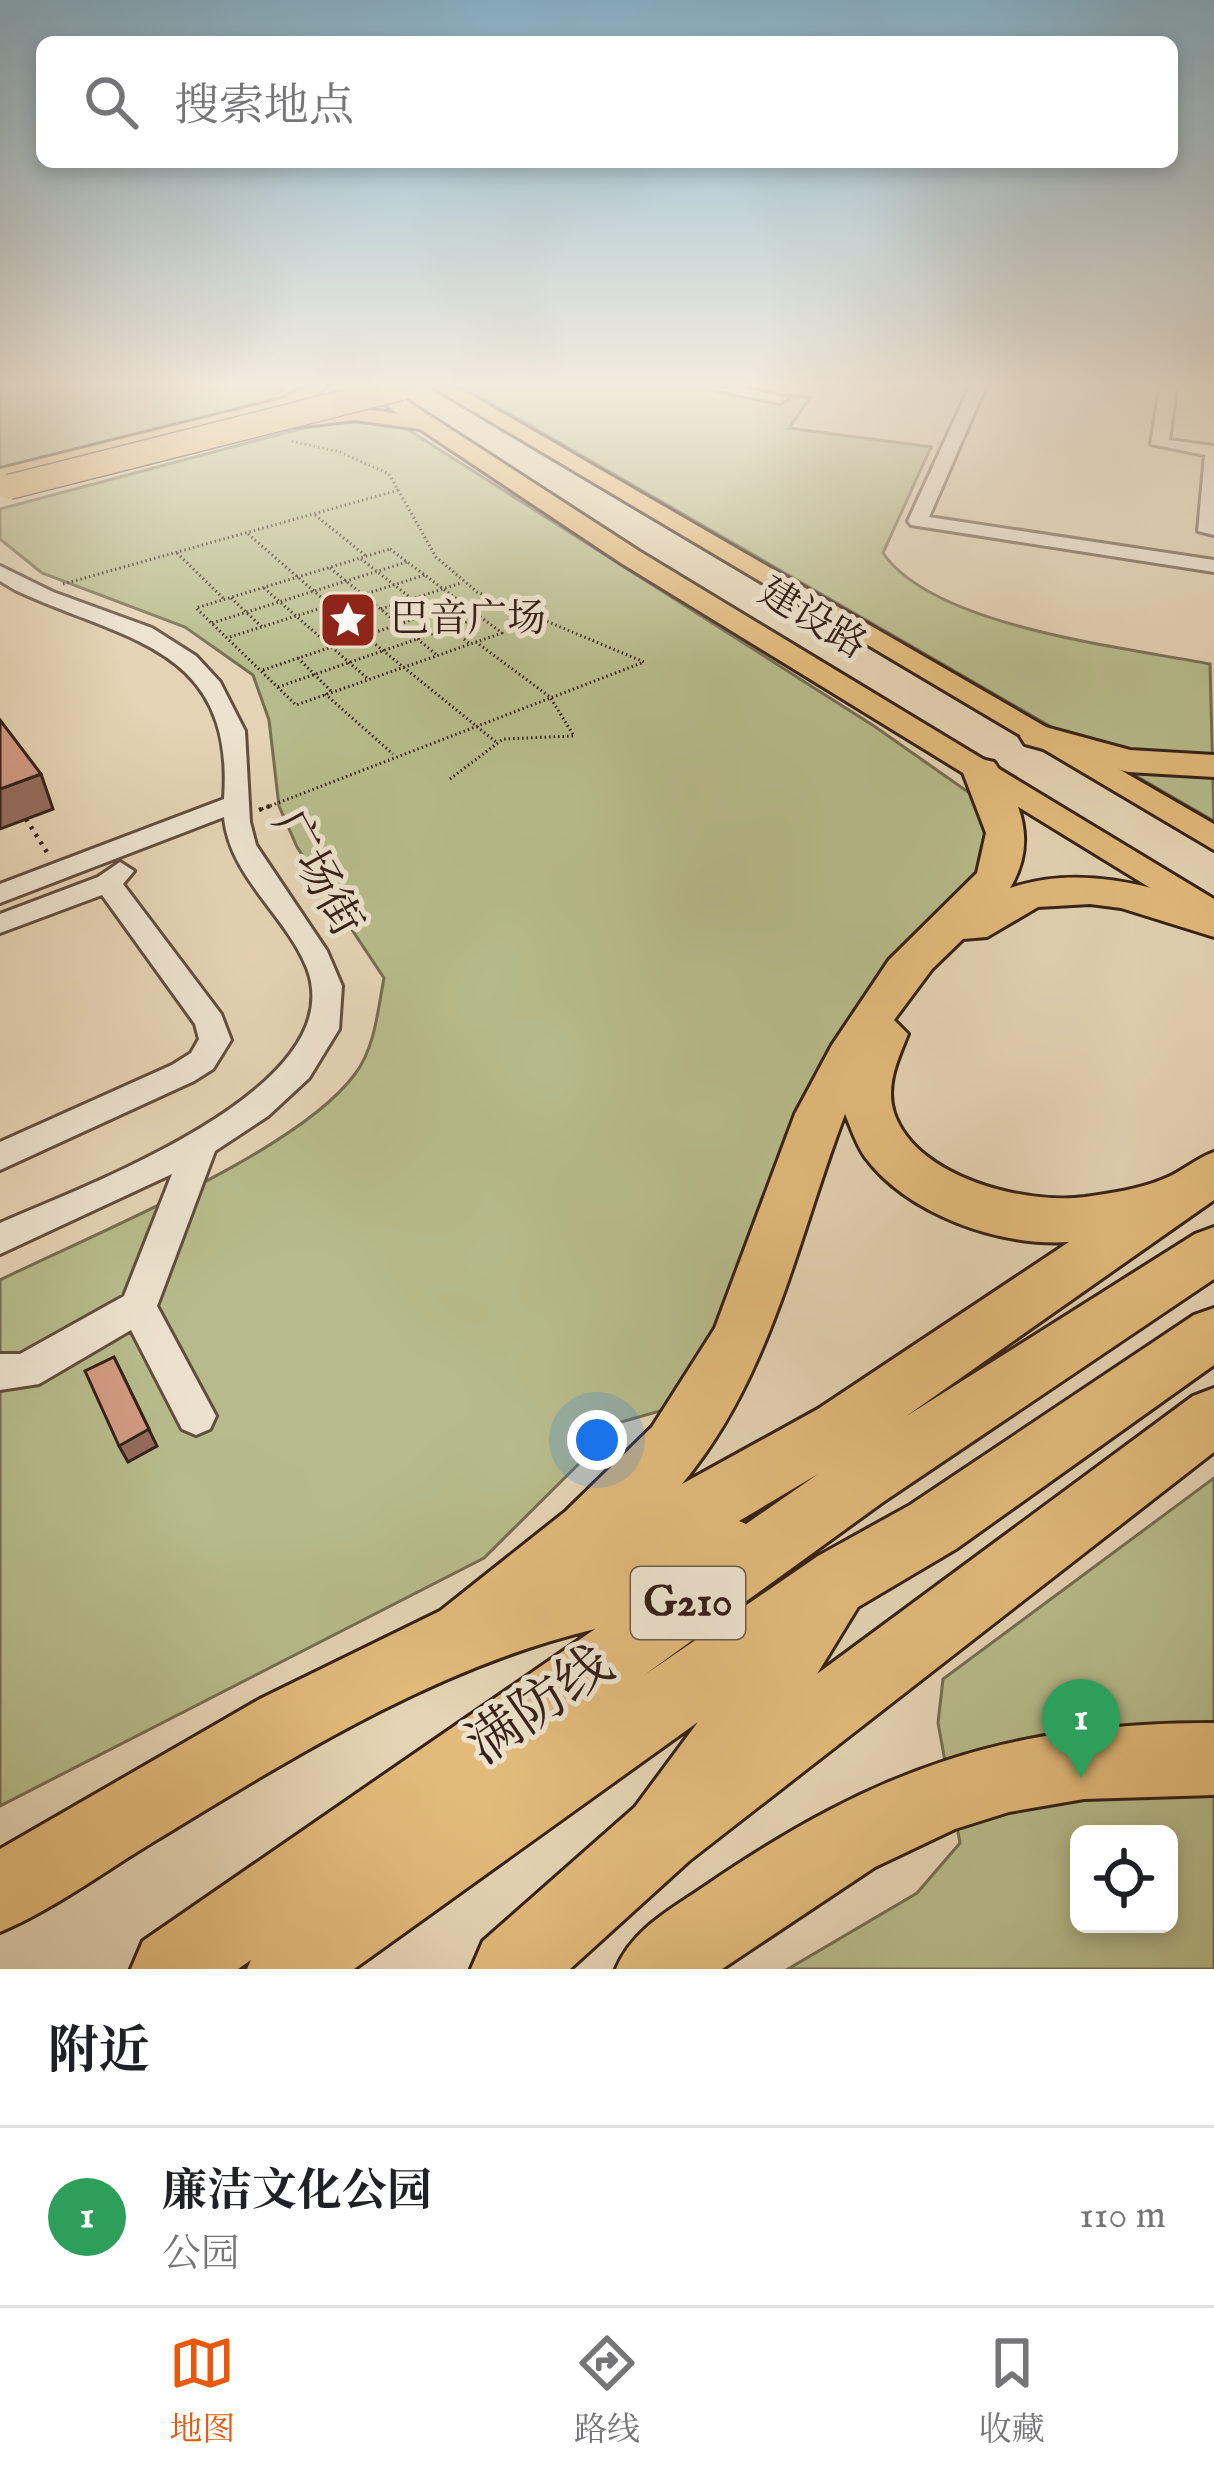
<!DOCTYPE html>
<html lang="zh">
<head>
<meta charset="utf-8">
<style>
	:root { --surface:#fff; --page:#f2f2f2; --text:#202124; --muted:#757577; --line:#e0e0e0; --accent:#ea580c }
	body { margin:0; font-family:"IM FELL English","Noto Serif SC",serif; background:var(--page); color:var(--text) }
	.controls { position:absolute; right:36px; bottom:36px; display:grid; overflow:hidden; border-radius:18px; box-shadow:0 6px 18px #0003 }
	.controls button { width:108px; height:108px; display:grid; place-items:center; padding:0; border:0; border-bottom:3px solid var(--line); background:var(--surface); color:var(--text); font:60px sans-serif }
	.you { position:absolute; left:597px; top:1440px; width:42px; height:42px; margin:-30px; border:9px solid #fff; border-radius:50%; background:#1a73e8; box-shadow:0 0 0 18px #1a73e833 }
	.badge { display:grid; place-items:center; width:78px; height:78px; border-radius:50%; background:var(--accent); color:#fff; font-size:39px; font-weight:700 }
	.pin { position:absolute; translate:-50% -99px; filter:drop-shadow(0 3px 6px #0008) }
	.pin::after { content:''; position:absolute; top:63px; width:42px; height:36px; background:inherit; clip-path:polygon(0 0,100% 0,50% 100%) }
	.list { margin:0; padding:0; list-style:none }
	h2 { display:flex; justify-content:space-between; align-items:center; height:156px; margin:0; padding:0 48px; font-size:51px }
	h2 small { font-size:39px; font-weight:400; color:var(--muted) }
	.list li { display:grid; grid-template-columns:78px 1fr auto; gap:36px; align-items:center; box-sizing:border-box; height:180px; padding:0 48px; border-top:3px solid var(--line) }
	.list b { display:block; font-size:45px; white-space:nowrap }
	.list p { margin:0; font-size:39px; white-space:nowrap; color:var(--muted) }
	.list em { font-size:39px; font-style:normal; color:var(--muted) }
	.icon { flex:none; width:66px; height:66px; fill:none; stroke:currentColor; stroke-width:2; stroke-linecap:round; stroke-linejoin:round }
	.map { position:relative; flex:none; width:1214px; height:1969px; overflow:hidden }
	.search { position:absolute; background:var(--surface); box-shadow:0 6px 18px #0003; left:36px; right:36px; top:36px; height:132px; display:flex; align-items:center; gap:30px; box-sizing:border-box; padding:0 42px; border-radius:18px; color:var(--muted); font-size:45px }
	.sheet { height:336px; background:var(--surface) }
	nav { display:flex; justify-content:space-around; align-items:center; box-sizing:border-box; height:168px; border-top:3px solid var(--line); background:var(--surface); font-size:33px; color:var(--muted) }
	nav a { display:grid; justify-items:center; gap:6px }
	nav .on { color:var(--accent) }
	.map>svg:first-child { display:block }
	.green { fill:#b7bb8b; stroke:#766e51; stroke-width:3; fill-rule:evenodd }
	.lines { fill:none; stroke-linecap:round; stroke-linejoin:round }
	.minor-casing { stroke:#614e3e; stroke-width:6 }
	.major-casing { stroke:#352117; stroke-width:6 }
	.highway-casing { stroke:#352117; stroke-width:6 }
	.path-far1 { stroke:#352117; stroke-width:3; stroke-dasharray:1.5 3; stroke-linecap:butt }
	.path { stroke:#352117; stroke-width:4.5; stroke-dasharray:3 6; stroke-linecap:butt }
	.minor { fill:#ede2ce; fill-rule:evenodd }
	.major { fill:#e2ba7a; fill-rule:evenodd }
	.highway { fill:#e2ba7a; fill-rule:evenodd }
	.major-bridge-casing { stroke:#352117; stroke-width:27; stroke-linecap:butt }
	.major-bridge { stroke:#e2ba7a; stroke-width:24 }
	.shaded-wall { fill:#936c5c; stroke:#352117; stroke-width:3 }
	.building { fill:#d29a83; stroke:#352117; stroke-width:3 }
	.labels { text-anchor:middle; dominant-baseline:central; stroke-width:10; stroke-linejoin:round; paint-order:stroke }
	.far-poi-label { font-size:39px; fill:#352117; stroke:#ede2ce; text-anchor:start }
	.far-street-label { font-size:39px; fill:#352117; stroke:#ede2ce }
	.shield { fill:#ede2ce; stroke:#6c5b4e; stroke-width:3 }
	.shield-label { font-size:42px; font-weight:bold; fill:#352117 }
	.street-label { font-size:45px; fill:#352117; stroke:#ede2ce }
	.near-street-label { font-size:54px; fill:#352117; stroke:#ede2ce }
</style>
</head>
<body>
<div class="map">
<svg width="1214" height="1969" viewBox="0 0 1214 1969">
	<rect width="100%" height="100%" fill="#e4d3b4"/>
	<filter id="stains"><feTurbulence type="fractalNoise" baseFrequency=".00167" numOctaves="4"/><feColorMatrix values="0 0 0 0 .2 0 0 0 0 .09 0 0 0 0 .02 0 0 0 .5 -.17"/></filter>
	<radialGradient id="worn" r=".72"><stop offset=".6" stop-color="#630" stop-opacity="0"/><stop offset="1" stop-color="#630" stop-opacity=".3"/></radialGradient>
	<path class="green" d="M0 388H284L265 403 231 415 0 472Z
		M465 388H735L810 398 789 428 931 447 883 553C934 627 1123 647 1210 664L1214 821Z
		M360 422 404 427 874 726 981 801 991 859 896 960 701 1367 667 1409 621 1422 484 1558 0 1806V1280C93 1234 298 1152 355 1074 375 1048 378 1009 384 978L297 847 279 806 269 720 253 675 185 627 42 573 0 539V509L318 424Z
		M1214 1478V1969H788L917 1893 960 1843 938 1723 943 1679ZM1079 1834H1169V1924H1079Z"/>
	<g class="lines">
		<g class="minor-casing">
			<path id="minor" d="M707 388H746L788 398 780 403Z
				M969 388H985L929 517 1214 560V572L911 525 908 521Z
				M1160 388H1176L1169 440 1214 446V535L1198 531 1205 455 1151 444Z
				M0 566 53 592 152 628 196 656 220 682 245 731 250 822 256 845 327 951 342 986 339 1029 309 1078 268 1116 215 1151 157 1306 216 1416 210 1429 196 1435 182 1429 131 1330 39 1384 0 1390V1354H20L124 1296 172 1174 0 1254V1223C81 1187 354 1089 307 968 286 915 229 876 224 817L0 903V884L224 799C235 645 124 641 15 590L0 581Z
				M120 862 134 871 123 884 221 1014 231 1040 213 1069 194 1081 0 1170V1142L172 1065 191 1053 199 1039 195 1024 102 895 0 933V914L98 877Z"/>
		</g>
		<g class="major-casing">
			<path id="major" d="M301 388H325L297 409 0 483V469L282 399Z
				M363 388H387L639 551 1214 899V927L621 563 420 429 355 420 296 427 285 420C312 400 365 409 398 414Z
				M434 388H459L1214 824V850Z"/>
		</g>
		<g class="highway-casing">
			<path id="highway" d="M1038 725 1130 750 1214 755V777L1128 772 1025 744 1020 736 1025 728Z
				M981 759 994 762C1022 803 1037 843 1010 888 1079 865 1148 884 1214 908V937L1121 908 1090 904 1038 907 987 937 963 939 932 969 894 1020 908 1034C898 1059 885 1085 894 1113 916 1178 1026 1205 1085 1197 1110 1193 1142 1189 1166 1178 1183 1171 1195 1159 1214 1152V1200L905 1417 1195 1234 1214 1227V1279L883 1502 643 1676 818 1556 910 1505 1194 1315 1214 1308V1365L956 1549 858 1607 817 1674 1193 1396 1214 1388V1452L689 1861 570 1969H471L483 1941 635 1807 698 1722 354 1969H247L251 1960 238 1969H131L143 1941 595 1629C436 1667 296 1755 158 1839 106 1870 56 1908 0 1932V1849L260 1699 440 1611 566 1511 652 1427 715 1328 795 1114 832 1045 889 960 977 873 986 833 962 770ZM845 1114C851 1128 856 1144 865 1157 907 1214 1000 1247 1069 1242L818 1409 682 1484C771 1378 797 1240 845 1114ZM818 1474 746 1524 739 1521Z
				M1214 1723V1795L1084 1799 1009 1812 955 1829 875 1867 722 1969H616C633 1928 672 1909 708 1884 878 1768 1008 1723 1214 1723Z"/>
		</g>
		<path class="path-far1" d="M315 515 366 556
			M248 534 330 605
			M390 549 502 633 296 705 196 608Z
			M177 553 224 599
			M361 559 470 644
			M330 568 437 655
			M63 584 399 490
			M264 588 368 679
			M231 598 262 627
			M381 609 461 583
			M212 623 407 562
			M365 636 496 742
			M230 637 425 575
			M298 658 332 692
			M263 670 462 603
			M278 687 481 617
			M325 694 393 754
			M450 779 503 739 574 736 550 697 476 642
			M262 809 644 662 477 592 436 557 389 474 340 452 291 441"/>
		<path class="path" d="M259 810 270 806
			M26 819 50 857"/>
		<use href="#minor" class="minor"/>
		<use href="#major" class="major"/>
		<use href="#highway" class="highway"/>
		<g class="major-bridge-casing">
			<path id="major-bridge" d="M9 487 401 388"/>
		</g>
		<use href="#major-bridge" class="major-bridge"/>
	</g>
	<path class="shaded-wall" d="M41 774 53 809 0 829V789Z
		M122 1374 157 1446 128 1462 119 1446Z"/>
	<path class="building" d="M0 720 41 774 0 789Z
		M114 1357 149 1429 119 1446 85 1371Z"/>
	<linearGradient id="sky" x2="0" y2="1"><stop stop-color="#87b6d0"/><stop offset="0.58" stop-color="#f3ebdd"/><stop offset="1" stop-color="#f3ebdd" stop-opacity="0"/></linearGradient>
	<rect width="1214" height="664" fill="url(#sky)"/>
	<defs>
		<g id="sight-square" transform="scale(3)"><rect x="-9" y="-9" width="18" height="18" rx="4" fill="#8f2418" stroke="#ede2ce"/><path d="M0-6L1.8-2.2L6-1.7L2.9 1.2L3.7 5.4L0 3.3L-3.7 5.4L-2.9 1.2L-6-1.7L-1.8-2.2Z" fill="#fff"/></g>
	</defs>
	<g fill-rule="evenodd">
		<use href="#sight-square" x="348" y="620"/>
	</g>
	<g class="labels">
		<g class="far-poi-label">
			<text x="390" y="620">巴音广场</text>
		</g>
		<g class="far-street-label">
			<text transform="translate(812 620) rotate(31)">建设路</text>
		</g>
		<rect class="shield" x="631" y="1567" width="114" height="72" rx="9"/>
		<g class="shield-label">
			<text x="688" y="1603">G210</text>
		</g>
		<g class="street-label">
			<text transform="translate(316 874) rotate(61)">广场街</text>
		</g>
		<g class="near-street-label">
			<text transform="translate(541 1707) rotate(-35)">满防线</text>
		</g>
	</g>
	<rect width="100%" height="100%" filter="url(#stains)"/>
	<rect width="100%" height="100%" fill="url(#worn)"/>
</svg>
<div class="controls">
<button><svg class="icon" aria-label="locate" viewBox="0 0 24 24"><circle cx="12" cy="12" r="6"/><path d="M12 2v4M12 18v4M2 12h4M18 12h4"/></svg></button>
</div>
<div class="you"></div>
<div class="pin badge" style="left:1081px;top:1778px;background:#2e9e5b">1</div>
<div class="search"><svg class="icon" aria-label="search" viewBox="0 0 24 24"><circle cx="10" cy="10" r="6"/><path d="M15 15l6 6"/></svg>搜索地点</div>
</div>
<section class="sheet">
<h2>附近<small></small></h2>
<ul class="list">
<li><span class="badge" style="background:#2e9e5b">1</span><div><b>廉洁文化公园</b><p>公园</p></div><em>110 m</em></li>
</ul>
</section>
<nav>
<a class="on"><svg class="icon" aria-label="map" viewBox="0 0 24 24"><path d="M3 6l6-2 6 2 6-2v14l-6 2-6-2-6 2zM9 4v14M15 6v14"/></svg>地图</a>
<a><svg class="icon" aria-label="directions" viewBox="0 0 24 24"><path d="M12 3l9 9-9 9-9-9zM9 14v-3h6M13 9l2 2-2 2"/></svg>路线</a>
<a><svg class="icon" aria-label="saved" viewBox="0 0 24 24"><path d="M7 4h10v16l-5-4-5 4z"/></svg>收藏</a>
</nav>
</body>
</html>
